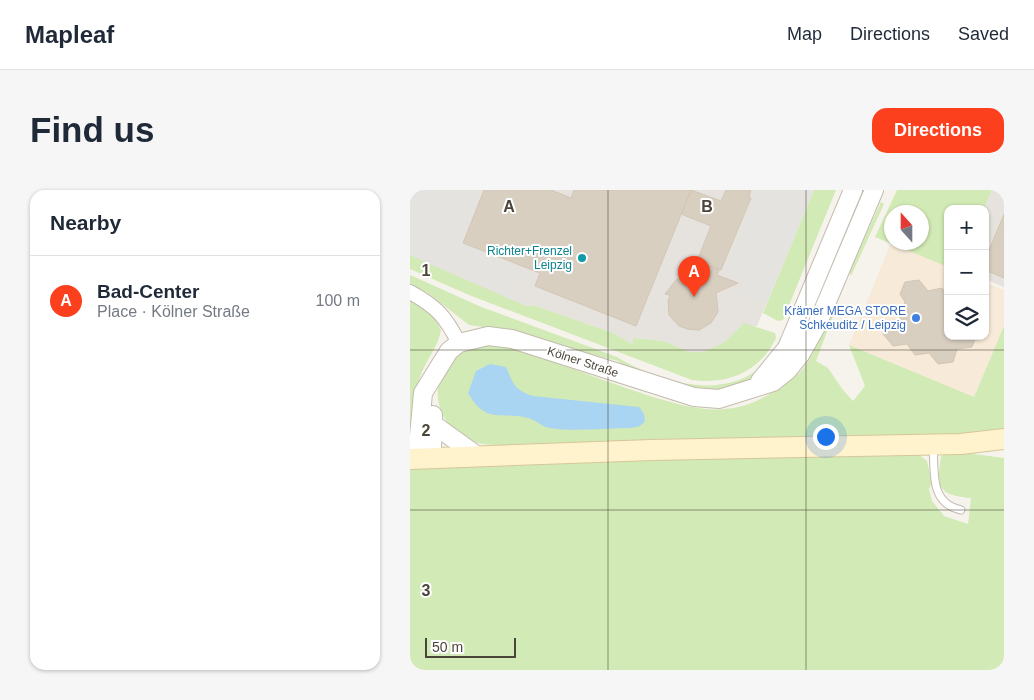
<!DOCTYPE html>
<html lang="en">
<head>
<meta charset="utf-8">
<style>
	:root { --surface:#fff; --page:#f6f6f7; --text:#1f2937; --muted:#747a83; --line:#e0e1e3; --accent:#fc3f1d }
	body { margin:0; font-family:Arial,sans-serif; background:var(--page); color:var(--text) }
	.controls { position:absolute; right:15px; top:15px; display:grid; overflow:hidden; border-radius:10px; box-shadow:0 1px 4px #0004 }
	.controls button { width:45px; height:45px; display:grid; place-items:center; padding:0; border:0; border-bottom:1px solid var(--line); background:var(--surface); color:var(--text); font:25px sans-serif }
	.compass { position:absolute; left:474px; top:15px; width:45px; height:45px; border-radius:50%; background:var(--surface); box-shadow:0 1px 4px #0004; rotate:339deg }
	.scale { position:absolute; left:15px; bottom:12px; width:91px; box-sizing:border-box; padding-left:5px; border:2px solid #4b4439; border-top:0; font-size:14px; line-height:18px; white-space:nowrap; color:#4b4439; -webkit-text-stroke:4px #fff; paint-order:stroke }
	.you { position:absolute; left:415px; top:246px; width:18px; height:18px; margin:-12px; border:4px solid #fff; border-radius:50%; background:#1a73e8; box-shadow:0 0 0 8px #1a73e833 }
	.badge { display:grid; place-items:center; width:32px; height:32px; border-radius:50%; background:var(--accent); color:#fff; font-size:16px; font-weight:700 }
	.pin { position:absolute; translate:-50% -41px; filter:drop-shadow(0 1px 2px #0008) }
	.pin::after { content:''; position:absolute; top:26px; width:18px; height:15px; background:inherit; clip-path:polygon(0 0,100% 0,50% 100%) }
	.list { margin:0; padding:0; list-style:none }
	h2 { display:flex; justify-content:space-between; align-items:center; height:65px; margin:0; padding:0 20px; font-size:21px }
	h2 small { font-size:16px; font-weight:400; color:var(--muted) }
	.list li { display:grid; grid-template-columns:32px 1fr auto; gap:15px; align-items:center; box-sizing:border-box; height:90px; padding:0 20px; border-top:1px solid var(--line) }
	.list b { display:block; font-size:19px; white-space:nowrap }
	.list p { margin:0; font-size:16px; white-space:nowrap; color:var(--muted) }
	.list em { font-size:16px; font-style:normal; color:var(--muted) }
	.icon { flex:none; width:28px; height:28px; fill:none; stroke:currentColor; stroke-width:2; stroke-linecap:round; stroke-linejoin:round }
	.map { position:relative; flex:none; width:594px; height:480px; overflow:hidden; border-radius:15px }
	header { display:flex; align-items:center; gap:30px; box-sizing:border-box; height:70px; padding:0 25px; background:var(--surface); border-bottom:1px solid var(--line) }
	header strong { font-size:24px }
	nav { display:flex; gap:28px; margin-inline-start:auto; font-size:18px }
	.intro { display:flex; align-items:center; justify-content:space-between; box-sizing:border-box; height:120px; padding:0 30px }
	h1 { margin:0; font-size:35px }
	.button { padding:12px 22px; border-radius:15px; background:var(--accent); color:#fff; font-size:18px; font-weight:700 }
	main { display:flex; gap:30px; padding:0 30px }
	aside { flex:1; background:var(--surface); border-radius:15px; box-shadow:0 1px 4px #0004 }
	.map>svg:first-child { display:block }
	.commercial { fill:#f7ead8 }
	.industrial { fill:#e6e2dd }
	.green { fill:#d2eab5; fill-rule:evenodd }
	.parking { fill:#e5e3e0 }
	.water { fill:#a9d4f2 }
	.building { fill:#d8cfc1; stroke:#d3c7b4 }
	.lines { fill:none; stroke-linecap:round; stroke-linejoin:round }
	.service-casing { stroke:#c2bbae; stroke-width:9 }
	.minor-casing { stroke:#c2bbae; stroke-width:16 }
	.tertiary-casing { stroke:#c2bbae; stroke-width:20 }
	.secondary-casing { stroke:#d6c79b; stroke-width:22 }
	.service { stroke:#fff; stroke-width:7 }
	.minor { stroke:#fff; stroke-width:14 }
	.tertiary { stroke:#fff; stroke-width:18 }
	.secondary { stroke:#fff3cd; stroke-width:20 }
	.grid { fill:none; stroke:#4b4439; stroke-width:1; stroke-opacity:0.55 }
	.culture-dot { fill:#0f9aa8; stroke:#fff; stroke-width:2 }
	.shop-dot { fill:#3f7fe0; stroke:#fff; stroke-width:2 }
	.labels { text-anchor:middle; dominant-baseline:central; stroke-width:4; stroke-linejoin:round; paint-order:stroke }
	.culture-label { font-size:12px; fill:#0d838f; stroke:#fff; text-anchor:end }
	.shop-label { font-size:12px; fill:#366cbe; stroke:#fff; text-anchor:end }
	.street-label { font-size:12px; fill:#4b4439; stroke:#fff }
	.grid-label { font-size:16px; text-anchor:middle; font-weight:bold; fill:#4b4439; stroke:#fff; stroke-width:4; stroke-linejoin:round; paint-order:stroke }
</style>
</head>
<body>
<header>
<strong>Mapleaf</strong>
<nav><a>Map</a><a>Directions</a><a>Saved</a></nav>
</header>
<div class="intro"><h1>Find us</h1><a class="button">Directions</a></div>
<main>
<aside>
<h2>Nearby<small></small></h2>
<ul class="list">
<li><span class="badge">A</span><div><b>Bad-Center</b><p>Place · Kölner Straße</p></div><em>100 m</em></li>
</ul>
</aside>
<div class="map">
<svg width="594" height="480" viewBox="0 0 594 480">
	<rect width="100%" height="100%" fill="#f6f3ec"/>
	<path class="commercial" d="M481 53 538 77V146H575V93L594 100V136L564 207 439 155Z"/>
	<path class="industrial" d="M0 0H404L347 136H331L316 152 293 162H280L253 151 225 148 222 154 203 143 126 116H116L3 68 0 65Z
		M582 0H594V97L575 89 574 19Z"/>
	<path class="green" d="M404 0H426L373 130 368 131 353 123Z
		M487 0H582L574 19H538V77L465 47ZM482 22H512V52H482Z
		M471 12 474 14 441 86 439 81Z
		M0 65 116 116H126L203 143 222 154 224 148 253 151 280 162H293L315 152 334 133 365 143 366 148C350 182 318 195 282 190L59 105 0 79Z
		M0 85 69 116 207 167C258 198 342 218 370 148L373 154 360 174 341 190 316 199 283 200 223 181 208 171 156 158 108 142 59 135 18 103 0 94Z
		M0 109 24 127 31 140C28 158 15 171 10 187 4 207 8 227 0 246Z
		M426 118 406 171 418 178 433 200 443 211 455 196 439 155 564 207 594 136V241L558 245 110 256C97 255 69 256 58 250 12 225 20 165 71 156 92 152 116 164 137 170 170 181 203 194 237 205 285 220 321 230 366 200 376 194 386 187 393 179 405 163 413 140 422 121Z
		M549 262 594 268V480H0V278L112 272 508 264 517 271 522 293 519 299 522 311 534 326 558 334 561 308C528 305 526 297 531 267L534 264Z"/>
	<path class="parking" d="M0 0H73L52 52 114 80 101 109 0 65Z
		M351 0H404L356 115 329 102 334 89 317 82Z"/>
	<path class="water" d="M80 174 96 177C104 194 103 199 123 206L229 217 234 224 235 231 230 236 221 238C194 238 165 242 139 238 131 236 126 230 118 228 91 221 76 235 58 203L66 181Z"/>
	<path class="building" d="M74 0H141L161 8 164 0H281L226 136 125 96 130 83 53 53Z
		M281 0 311 11 316 0H341L339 7 341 8 311 80 287 71 301 36 271 24Z
		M594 24V88L575 80V70Z
		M290 72 309 80 307 85 328 93 306 103 308 122 301 133 289 140 277 139 269 136 259 125 258 111 260 105 255 104 266 90 278 85 281 91 284 89Z
		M509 90 518 101 532 98 538 107V146H566L562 157 547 159 543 172 528 174 519 163 505 165 497 154 483 156 473 144 479 131 489 130 495 112 490 104 495 92Z"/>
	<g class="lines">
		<g class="service-casing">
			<path id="service" d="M523 255C525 282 519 313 551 320"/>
		</g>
		<g class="minor-casing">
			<path id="minor" d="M0 102C27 117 35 126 49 153"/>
		</g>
		<g class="tertiary-casing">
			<path id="tertiary" d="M350 191 377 158 443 0
				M23 225V234L66 265
				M23 234 22 257 14 268 8 257 13 203 39 161 49 153 78 146 102 149 284 207 309 209 363 192 378 180 390 165 407 135 464 0"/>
		</g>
		<g class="secondary-casing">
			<path id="secondary" d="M0 269 242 260 551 254 594 249"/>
		</g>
		<use href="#service" class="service"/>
		<use href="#minor" class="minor"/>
		<use href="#tertiary" class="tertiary"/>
		<use href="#secondary" class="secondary"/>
	</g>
	<path class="grid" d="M198 0V480M396 0V480M0 160H594M0 320H594"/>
	<circle class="culture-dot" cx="172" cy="68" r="5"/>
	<circle class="shop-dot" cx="506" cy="128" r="5"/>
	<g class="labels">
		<g class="culture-label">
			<text x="162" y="61">Richter+Frenzel<tspan x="162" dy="14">Leipzig</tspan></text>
		</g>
		<g class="shop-label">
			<text x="496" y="121">Krämer MEGA STORE<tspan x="496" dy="14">Schkeuditz / Leipzig</tspan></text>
		</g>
		<g class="street-label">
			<text transform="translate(173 172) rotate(18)">Kölner Straße</text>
		</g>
	</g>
	<g class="grid-label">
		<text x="99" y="22">A</text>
		<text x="297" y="22">B</text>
		<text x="16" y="86">1</text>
		<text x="16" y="246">2</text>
		<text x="16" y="406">3</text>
	</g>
</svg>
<div class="controls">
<button>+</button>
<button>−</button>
<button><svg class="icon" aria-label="layers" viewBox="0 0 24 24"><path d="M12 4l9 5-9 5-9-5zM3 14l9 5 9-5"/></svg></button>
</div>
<svg class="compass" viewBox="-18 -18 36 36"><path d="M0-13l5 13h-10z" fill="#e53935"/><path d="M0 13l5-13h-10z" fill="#747a83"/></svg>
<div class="scale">50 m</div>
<div class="you"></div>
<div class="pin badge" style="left:284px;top:107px">A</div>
</div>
</main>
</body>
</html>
